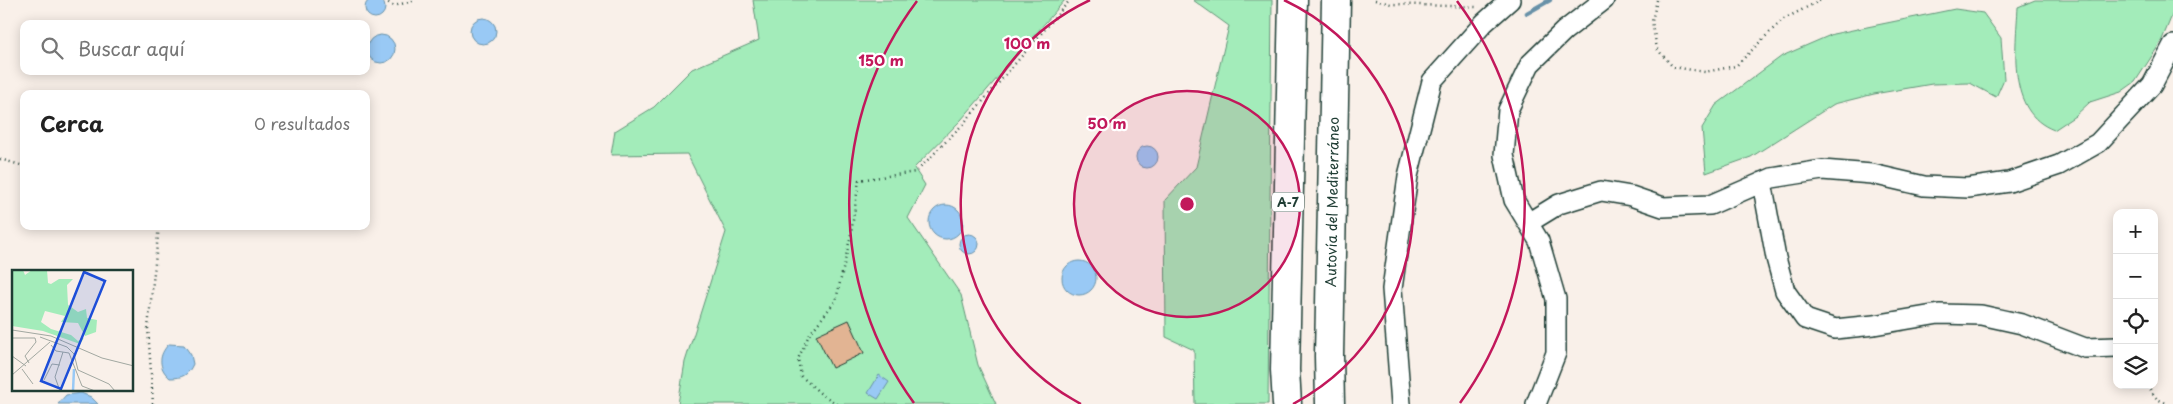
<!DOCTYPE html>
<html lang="es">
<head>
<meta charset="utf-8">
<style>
	:root { --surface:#fff; --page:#f2f2f2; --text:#222; --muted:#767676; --line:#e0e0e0 }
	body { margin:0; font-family:"Playpen Sans",sans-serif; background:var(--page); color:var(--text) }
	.controls { position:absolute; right:15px; bottom:15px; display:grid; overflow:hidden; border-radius:10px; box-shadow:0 2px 12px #0003 }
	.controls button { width:45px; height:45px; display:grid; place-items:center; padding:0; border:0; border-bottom:1px solid var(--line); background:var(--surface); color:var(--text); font:25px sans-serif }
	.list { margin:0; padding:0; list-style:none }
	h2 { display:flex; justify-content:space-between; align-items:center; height:65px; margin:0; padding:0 20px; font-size:21px }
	h2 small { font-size:16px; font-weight:400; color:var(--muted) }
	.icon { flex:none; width:28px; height:28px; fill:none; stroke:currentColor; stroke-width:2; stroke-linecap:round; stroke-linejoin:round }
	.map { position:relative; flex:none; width:2173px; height:404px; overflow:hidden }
	.search { position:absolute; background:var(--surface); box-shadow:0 2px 12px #0003; left:20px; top:20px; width:350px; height:55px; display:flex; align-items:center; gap:12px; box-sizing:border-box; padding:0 18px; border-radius:10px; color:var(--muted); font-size:19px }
	.panel { position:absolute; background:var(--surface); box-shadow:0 2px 12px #0003; left:20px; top:90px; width:350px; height:140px; border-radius:10px }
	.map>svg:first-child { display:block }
	.green { fill:#a3ecba; stroke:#619477 }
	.water { fill:#99c9f5; stroke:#6891a8 }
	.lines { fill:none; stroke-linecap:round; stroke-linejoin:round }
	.stream { stroke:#6891a8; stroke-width:4.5 }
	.building { fill:#e2b493; stroke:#1f3d34 }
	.minor-casing { stroke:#1f3d34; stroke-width:22 }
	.highway-casing { stroke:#1f3d34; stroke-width:31 }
	.path { stroke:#1f3d34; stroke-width:2.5; stroke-dasharray:1 4; stroke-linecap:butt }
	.minor { stroke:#fff; stroke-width:19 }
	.highway { stroke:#fff; stroke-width:28 }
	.ring { fill:none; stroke:#c2185b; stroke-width:2.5 }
	.labels { text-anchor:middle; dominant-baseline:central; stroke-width:4.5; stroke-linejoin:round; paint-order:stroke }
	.shield { fill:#fff; stroke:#627771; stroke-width:1 }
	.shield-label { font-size:12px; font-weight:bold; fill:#1f3d34 }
	.street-label { font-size:14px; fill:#1f3d34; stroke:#fff }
	.inset-river { fill:none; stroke:#99c9f5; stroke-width:2.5 }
	.inset-road { fill:none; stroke:#a2a8a1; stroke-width:1 }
	.view { fill:#1d4ed8; fill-opacity:0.15; stroke:#1d4ed8; stroke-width:2.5 }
	.inset-edge { fill:none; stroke:#1f3d34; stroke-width:2.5 }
	.centre { fill:#c2185b; stroke:#fff; stroke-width:2.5 }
	.ring-label { font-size:15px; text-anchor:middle; font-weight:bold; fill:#c2185b; stroke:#fff; stroke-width:4.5; stroke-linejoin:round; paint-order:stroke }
</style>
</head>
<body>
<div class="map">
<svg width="2173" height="404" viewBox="0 0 2173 404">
	<rect width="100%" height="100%" fill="#f9f0e9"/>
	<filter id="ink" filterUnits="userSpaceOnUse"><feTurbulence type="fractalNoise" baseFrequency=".02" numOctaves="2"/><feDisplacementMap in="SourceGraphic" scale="10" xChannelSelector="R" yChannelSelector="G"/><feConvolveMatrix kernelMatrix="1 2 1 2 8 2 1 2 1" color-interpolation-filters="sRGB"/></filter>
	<g filter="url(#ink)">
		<path class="green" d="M753 0H1065L961 120 914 168 925 185 908 218 961 295 978 365 996 404H678L685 362 726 232 687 154 611 155 615 131 654 107 692 69 759 40Z
			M1193 0H1272L1268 404H1195L1194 350 1166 337 1165 200 1196 167 1229 26Z
			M2035 0H2173V13L2161 42 2135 82 2121 92 2090 102 2075 116 2054 130C2006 112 2016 47 2018 7Z
			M1955 9 1983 13 2001 38 2004 79 1996 97 1970 83 1932 84 1874 94 1834 104 1751 157 1706 173 1702 128 1716 105 1782 56 1833 34Z"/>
		<path class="water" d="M365 8a10 10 0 1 1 20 0a10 10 0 1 1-20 0Z
			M470 31a13 13 0 1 1 26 0a13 13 0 1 1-26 0Z
			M367 49a14 14 0 1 1 28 0a14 14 0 1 1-28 0Z
			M1136 157a11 11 0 1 1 22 0a11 11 0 1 1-22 0Z
			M929 222a17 17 0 1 1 34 0a17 17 0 1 1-34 0Z
			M959 244a10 10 0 1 1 20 0a10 10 0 1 1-20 0Z
			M1062 278a17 17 0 1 1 34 0a17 17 0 1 1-34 0Z
			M169 344 184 345 191 355 193 364C188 375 183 378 170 378 158 368 158 355 169 344Z
			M879 375 889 382 878 399 868 393Z
			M81 393 91 397 98 404H58L66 395Z"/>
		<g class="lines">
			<path class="stream" d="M1527 13 1550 0"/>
		</g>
		<path class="building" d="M849 320 864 353 832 368 816 335Z"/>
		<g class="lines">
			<g class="minor-casing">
				<path id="minor" d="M1762 182 1776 258 1785 291 1805 319 1835 329 1874 325 1939 314 1981 315 2022 324 2085 348 2117 347
					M1528 223 1559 204 1601 191 1631 196 1663 207 1710 205 1772 178 1822 170 1872 174 1924 186 1968 188 2009 182 2059 165 2098 143 2152 85 2173 45
					M1401 404 1392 289 1408 176 1432 81 1484 23 1510 0
					M1536 404 1556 353V299L1539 241 1514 200 1504 155 1508 110 1530 64 1564 31 1604 0"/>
			</g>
			<g class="highway-casing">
				<path id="highway" d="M1287 404 1285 370 1293 0
					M1330 404 1329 356 1336 0"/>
			</g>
			<path class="path" d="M384 0 394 6 416 0
				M1375 0 1391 4 1477 7
				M1657 0 1652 21 1657 49 1673 67 1705 72 1736 66 1782 20 1821 0
				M0 159 24 166
				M2147 385 2157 399 2168 404
				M153 404 148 328 159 226
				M837 404 820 393 801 376 798 359 809 335 836 300 851 234 859 180 916 172 964 123 1070 0"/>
			<use href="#minor" class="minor"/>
			<use href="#highway" class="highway"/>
		</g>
	</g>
	<circle cx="1187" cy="204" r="113" fill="#c2185b" fill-opacity=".12"/>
	<g class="ring">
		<circle cx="1187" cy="204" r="113"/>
		<path d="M1081 404A226 226 0 0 1 1090 0M1284 0A226 226 0 0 1 1293 404"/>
		<path d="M914 403A338 338 0 0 1 917 1M1457 1A338 338 0 0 1 1460 403"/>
	</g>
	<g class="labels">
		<rect class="shield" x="1272" y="192.5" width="32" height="19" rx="4"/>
		<g class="shield-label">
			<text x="1288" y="202">A-7</text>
		</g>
		<g class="street-label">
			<text transform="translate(1332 202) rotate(-89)">Autovía del Mediterráneo</text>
		</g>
	</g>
	<g transform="translate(12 270)">
		<rect width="121" height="121" fill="#f9f0e9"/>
		<path d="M0 0H11L13 5 20 0H35L36 13 39 14 47 9H61L55 15 56 35 66 42 74 39 75 48 85 50 84 62 73 66 66 53 49 52 53 46 33 41 29 52 39 59 59 65 66 71 72 68 68 74 31 61 0 56Z" fill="#a3ecba"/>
		<path class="inset-river" d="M61 121 62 99"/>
		<path class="inset-road" d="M0 60 39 66 90 88 122 96M28 67 55 77 62 84 66 100 97 114 103 121M0 68H23L24 72 13 86 17 93M39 75 44 81 57 83 70 116 83 121M0 86 14 96M10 99 21 114M0 105 38 72M32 110 40 94 48 95M48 121 43 107 51 82"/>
		<path class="view" d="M72 2 93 11 49 119 29 111Z"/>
		<rect width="121" height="121" class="inset-edge"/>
	</g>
	<circle cx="1187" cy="204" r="8" class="centre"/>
	<g class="ring-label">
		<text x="1027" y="49">100 m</text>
		<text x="881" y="66">150 m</text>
		<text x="1107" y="129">50 m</text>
	</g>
</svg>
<div class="controls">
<button>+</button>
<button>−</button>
<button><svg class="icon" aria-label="locate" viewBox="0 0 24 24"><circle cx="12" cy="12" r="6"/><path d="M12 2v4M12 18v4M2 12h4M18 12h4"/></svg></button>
<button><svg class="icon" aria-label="layers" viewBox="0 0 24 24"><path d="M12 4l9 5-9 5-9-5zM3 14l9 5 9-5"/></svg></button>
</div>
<div class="search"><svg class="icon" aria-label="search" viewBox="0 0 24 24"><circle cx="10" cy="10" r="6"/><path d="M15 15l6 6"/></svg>Buscar aquí</div>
<section class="panel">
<h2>Cerca<small>0 resultados</small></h2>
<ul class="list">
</ul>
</section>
</div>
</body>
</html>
